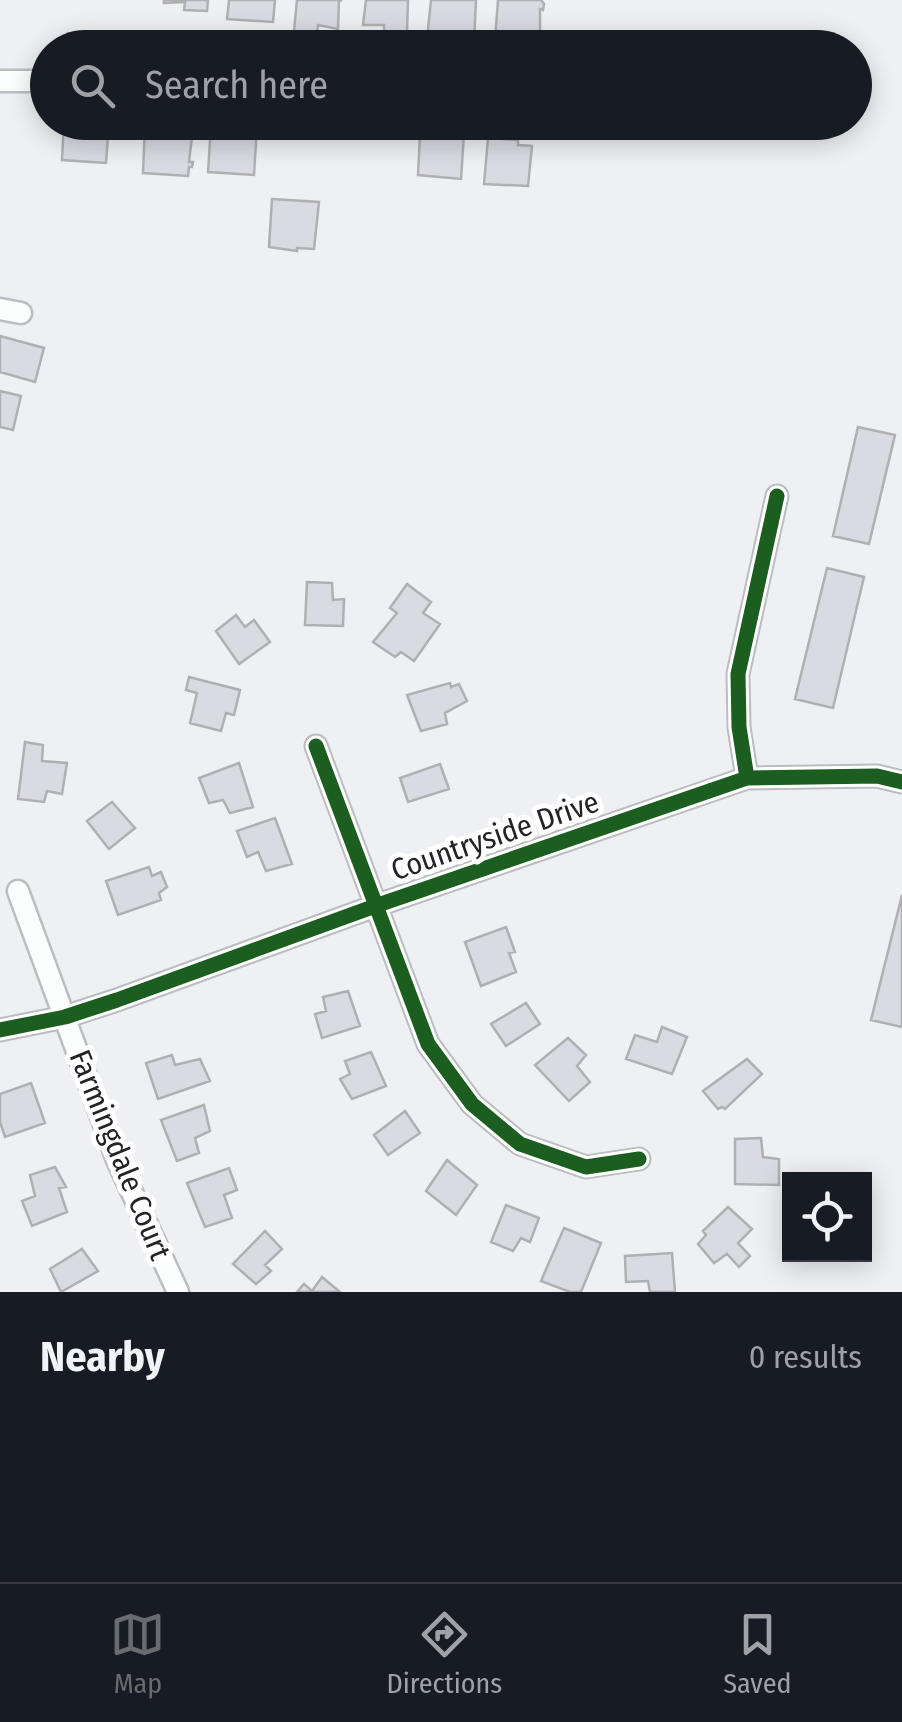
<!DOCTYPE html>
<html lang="en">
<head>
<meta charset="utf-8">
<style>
	:root { --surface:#171b24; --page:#242831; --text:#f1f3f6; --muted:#9ea1a6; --line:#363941; --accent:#696b6e }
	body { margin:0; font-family:"Fira Sans Condensed",sans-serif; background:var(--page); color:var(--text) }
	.controls { position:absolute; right:30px; bottom:30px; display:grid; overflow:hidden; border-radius:0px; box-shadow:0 5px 25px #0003 }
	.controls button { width:90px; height:90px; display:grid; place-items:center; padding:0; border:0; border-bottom:2px solid var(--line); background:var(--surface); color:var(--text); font:50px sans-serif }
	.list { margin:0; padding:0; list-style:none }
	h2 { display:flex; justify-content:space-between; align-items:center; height:130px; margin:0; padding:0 40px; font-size:42px }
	h2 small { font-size:32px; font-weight:400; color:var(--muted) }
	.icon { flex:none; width:55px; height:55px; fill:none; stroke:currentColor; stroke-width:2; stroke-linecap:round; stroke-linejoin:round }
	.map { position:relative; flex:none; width:902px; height:1292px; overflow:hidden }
	.search { position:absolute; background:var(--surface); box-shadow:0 5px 25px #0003; left:30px; right:30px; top:30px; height:110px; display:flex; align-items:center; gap:25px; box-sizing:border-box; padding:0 35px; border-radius:55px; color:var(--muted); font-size:38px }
	.sheet { height:290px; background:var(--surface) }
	nav { display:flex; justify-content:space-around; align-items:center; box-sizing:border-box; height:140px; border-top:2px solid var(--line); background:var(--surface); font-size:28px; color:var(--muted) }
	nav a { display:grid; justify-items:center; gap:5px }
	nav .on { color:var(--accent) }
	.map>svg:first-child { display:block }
	.building { fill:#dadae3; stroke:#b0b0b3; stroke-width:2.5 }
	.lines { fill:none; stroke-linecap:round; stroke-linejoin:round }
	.minor-casing { stroke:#bbbdbf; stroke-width:25 }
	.minor { stroke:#fcfdfd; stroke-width:20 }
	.cycleway-casing { stroke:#fff; stroke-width:21 }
	.cycleway { stroke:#1b5e20; stroke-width:15 }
	.labels { text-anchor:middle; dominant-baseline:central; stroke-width:10; stroke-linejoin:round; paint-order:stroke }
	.street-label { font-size:30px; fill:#222326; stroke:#fff }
</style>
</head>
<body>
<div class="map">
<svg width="902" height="1292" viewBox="0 0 902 1292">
	<rect width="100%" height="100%" fill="#eef0f3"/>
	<path class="building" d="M164 0H208L207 11 184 10 185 2 164 3Z
		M229 0H275L273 22 227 19Z
		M297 0H342L339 1 338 29 318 25 317 32 294 31Z
		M366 0H408L407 33 384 32V25H363Z
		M431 0H476L474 42 427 39Z
		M498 0H541L544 4 543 10 540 9V38L526 37V42L495 39Z
		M64 122H109L106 163 62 160Z
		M145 125 193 128 189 162H193L192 167H189L188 176 143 173Z
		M211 125 257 127 254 175 208 172Z
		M441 132 464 134 461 179 418 175 420 135 440 138Z
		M488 138 518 140V145L532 146 528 186 484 184Z
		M272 199 319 202 314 249 297 248V251L269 247Z
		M0 336 44 348 35 382 0 372Z
		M0 391 21 396 13 430 0 427Z
		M858 427 895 435 869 544 833 536Z
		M827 568 864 577 833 708 795 699Z
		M307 582 332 583 333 600 344 599 343 626 305 625Z
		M407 584 431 602 423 613 440 624 414 661 401 652 395 657 373 642 397 613 390 608Z
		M236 615 245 627 254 620 270 642 239 664 216 631Z
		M189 677 240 690 234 715 226 713 221 731 190 723 197 693 186 690Z
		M450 683 451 687 459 684 467 701 445 713 447 724 421 731 407 695Z
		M25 742 43 745 42 761 67 763 62 794 47 791 44 802 18 799Z
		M239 763 253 807 230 813 223 800 209 803 199 778Z
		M440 764 449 789 408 802 400 778Z
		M112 802 135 828 109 849 87 821Z
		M275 818 292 864 266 871 258 852 247 857 237 831Z
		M149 867 152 876 161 872 167 887 159 893 161 900 118 915 106 881Z
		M902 895V1027L871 1020Z
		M506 927 515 952 509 953 516 972 481 986 465 942Z
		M348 991 360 1026 322 1038 315 1014 326 1011 323 997Z
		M526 1003 540 1024 506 1046 491 1024Z
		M662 1027 687 1037 672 1074 626 1059 635 1035 657 1042Z
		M568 1038 586 1055 577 1066 590 1082 569 1101 535 1065Z
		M371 1052 386 1086 352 1099 340 1079 350 1074 345 1061Z
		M172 1055 175 1065 200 1059 210 1081 158 1099 146 1063Z
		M747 1059 762 1074 725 1109 722 1107 718 1109 703 1091Z
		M31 1083 45 1123 5 1137 0 1122V1094Z
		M204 1105 210 1131 195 1138 199 1153 177 1161 161 1120Z
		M405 1111 420 1133 388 1155 374 1135Z
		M761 1138 763 1157 779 1159V1185L735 1184V1139Z
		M447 1160 477 1185 456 1215 426 1191Z
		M55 1167 66 1187 59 1188 67 1212 32 1226 22 1201 35 1196 30 1175Z
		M229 1168 237 1190 224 1195 232 1218 205 1227 187 1183Z
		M506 1205 539 1218 530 1242 521 1238 513 1251 491 1242Z
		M728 1207 752 1229 738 1243 750 1256 739 1267 727 1254 714 1263 698 1244 706 1235 703 1231Z
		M564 1228 601 1243 581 1292H570L541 1281Z
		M265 1231 282 1249 265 1265 271 1271 256 1284 233 1264Z
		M82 1249 98 1271 61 1292 50 1269Z
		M672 1253 675 1292H650L648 1281 626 1282 625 1256Z
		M322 1277 340 1292H297L304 1284 312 1291Z"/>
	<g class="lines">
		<g class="minor-casing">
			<path id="minor" d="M0 81H48
				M0 309 21 313
				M316 746 428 1044 472 1104 520 1144 586 1167 639 1159
				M747 778 739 727 738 674 777 496
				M18 891 117 1160 178 1292
				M0 1030 65 1017 117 1000 378 905 747 778 877 776 902 782"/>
		</g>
		<use href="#minor" class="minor"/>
		<g class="cycleway-casing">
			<path id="cycleway" d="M316 746 428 1044 472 1104 520 1144 586 1167 639 1159
				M747 778 739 727 738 674 777 496
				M0 1030 65 1017 117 1000 378 905 747 778 877 776 902 782"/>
		</g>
		<use href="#cycleway" class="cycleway"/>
	</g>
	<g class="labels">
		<g class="street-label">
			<text transform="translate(495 836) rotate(-19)">Countryside Drive</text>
			<text transform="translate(120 1155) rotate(68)">Farmingdale Court</text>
		</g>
	</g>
</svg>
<div class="controls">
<button><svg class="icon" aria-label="locate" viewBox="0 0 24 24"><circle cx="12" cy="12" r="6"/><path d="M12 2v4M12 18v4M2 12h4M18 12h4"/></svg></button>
</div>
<div class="search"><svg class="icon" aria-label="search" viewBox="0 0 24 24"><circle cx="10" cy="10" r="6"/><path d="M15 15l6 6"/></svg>Search here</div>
</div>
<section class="sheet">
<h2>Nearby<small>0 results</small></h2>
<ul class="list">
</ul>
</section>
<nav>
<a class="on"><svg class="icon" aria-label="map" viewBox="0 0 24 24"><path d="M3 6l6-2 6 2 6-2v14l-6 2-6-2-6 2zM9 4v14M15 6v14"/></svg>Map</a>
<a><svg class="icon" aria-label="directions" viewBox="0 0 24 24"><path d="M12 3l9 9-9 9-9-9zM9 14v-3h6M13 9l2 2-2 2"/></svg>Directions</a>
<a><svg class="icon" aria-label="saved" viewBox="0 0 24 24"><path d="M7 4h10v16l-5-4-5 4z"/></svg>Saved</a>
</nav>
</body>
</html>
